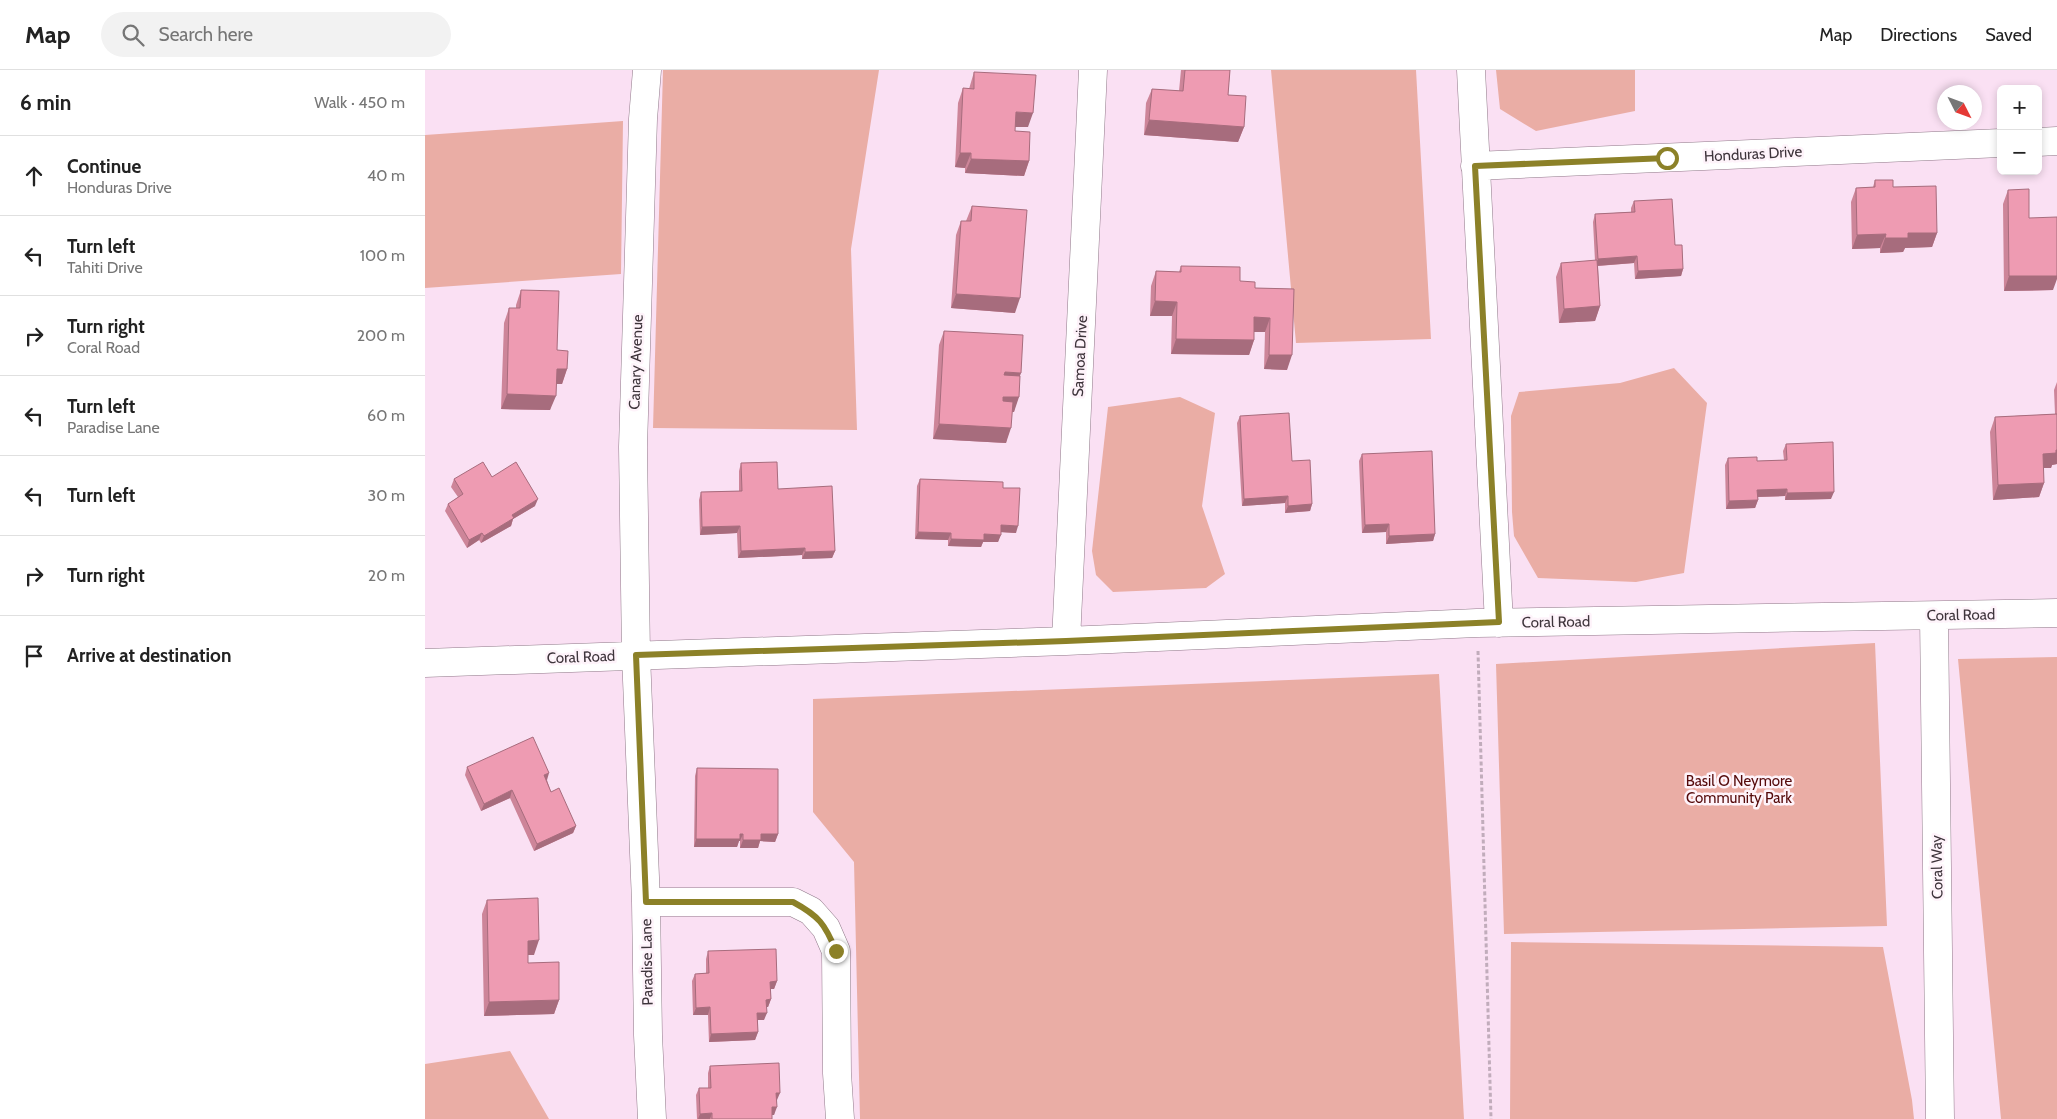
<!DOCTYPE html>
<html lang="en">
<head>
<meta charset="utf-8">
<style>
	:root { --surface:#fff; --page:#f2f2f2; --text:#222; --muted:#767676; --line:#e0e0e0 }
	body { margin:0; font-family:Cabin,sans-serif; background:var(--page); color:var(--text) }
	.controls { position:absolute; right:15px; top:15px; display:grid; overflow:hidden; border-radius:8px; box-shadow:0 2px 8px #0003 }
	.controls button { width:45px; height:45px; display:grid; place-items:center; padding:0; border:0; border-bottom:1px solid var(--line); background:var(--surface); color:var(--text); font:25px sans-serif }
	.compass { position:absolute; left:1512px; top:15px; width:45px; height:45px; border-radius:50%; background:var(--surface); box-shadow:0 2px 8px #0003; rotate:132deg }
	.stop { position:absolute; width:15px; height:15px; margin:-11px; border:4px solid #8c8128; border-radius:50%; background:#fff }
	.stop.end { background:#8c8128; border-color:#fff; box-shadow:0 1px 5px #0008 }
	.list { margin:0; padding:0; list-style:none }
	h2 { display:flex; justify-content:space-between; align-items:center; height:65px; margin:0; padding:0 20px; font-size:21px }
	h2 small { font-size:16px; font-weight:400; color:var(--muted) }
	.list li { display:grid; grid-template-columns:32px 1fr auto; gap:15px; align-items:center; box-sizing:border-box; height:80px; padding:0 20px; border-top:1px solid var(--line) }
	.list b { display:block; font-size:19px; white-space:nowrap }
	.list p { margin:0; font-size:16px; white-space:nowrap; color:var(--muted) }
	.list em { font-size:16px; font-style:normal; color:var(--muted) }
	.icon { flex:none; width:28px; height:28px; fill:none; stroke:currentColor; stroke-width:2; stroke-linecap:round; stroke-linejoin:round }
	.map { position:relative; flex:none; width:1632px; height:1049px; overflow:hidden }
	header { display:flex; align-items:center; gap:30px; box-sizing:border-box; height:70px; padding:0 25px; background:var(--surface); border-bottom:1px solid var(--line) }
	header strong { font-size:24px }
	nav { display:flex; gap:28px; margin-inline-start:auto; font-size:18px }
	.search { width:350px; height:45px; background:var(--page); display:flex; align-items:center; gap:12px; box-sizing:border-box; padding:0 18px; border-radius:28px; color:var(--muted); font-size:19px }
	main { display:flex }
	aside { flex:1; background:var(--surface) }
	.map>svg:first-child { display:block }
	.green { fill:#eaada5 }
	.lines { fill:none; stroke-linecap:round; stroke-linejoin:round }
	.minor-casing { stroke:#907989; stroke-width:29 }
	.path { stroke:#c1acbb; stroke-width:3; stroke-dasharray:4 2.5; stroke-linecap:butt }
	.minor { stroke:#fff; stroke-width:28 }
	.wall { fill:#cd8599 }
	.shaded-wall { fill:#a76c7d }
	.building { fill:#ee9bb2; stroke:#a76c7d }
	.route { stroke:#8c8128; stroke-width:6 }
	.labels { text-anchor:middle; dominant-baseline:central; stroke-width:5; stroke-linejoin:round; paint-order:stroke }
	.street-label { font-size:15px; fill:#3e343b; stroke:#fef3fa }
	.park-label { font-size:15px; fill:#550a0a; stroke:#fef3fa }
</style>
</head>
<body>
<header>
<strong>Map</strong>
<div class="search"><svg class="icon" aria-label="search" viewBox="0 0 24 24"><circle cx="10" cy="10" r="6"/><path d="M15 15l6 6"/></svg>Search here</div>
<nav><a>Map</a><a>Directions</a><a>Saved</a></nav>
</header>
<main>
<aside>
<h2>6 min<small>Walk · 450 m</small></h2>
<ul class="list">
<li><svg class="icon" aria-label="ahead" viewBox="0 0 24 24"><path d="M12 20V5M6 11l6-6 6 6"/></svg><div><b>Continue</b><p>Honduras Drive</p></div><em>40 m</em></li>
<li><svg class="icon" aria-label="left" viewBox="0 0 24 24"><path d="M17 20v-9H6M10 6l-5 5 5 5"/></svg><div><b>Turn left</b><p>Tahiti Drive</p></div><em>100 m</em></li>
<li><svg class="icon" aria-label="right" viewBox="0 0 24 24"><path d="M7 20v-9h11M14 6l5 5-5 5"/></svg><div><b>Turn right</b><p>Coral Road</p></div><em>200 m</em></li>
<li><svg class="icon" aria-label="left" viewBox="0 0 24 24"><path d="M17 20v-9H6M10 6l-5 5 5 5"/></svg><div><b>Turn left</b><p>Paradise Lane</p></div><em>60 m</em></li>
<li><svg class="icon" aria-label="left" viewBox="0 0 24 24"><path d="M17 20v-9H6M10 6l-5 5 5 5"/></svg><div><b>Turn left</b></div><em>30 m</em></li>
<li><svg class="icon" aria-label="right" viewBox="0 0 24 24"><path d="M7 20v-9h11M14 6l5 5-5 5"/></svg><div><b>Turn right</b></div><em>20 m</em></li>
<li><svg class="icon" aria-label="arrive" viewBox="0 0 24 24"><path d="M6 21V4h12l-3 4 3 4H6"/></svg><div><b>Arrive at destination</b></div></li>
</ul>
</aside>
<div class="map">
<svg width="1632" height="1049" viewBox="0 0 1632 1049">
	<rect width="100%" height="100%" fill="#fae0f3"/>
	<path class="green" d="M238 0H454L426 179 432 360 228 358Z
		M846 0H991L1006 269 871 273Z
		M1071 0H1210V41L1111 61 1075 39Z
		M198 51 196 204 0 218V65Z
		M1249 298 1282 333 1259 503 1211 512 1113 508 1089 466 1087 442 1086 346 1094 322 1195 313Z
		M755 327 790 343 777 436 800 504 781 518 688 522 671 505 667 481 683 337Z
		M1450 573 1462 856 1079 864 1071 594Z
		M1632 587V1049H1576L1533 589Z
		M1014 604 1039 1049H435L429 792 388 742V629Z
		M1086 872 1458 877 1487 1030 1489 1049H1085Z
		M85 981 124 1049H0V994Z"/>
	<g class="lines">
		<g class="minor-casing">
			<path id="minor" d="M222 0 218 49 208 377 211 585 221 832 223 965 227 1049
				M1046 0 1074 553
				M1613 72 1632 71
				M1050 96 1576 73
				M1509 546 1515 1049
				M641 571 668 0
				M0 593 641 571 1052 553 1632 543
				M221 832H368L386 841 401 858 411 881 412 1003 415 1049"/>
		</g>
		<path class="path" d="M1053 581 1066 1049"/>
		<use href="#minor" class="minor"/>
	</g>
	<path class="wall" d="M756 0H805L803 25 819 57 813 72 719 65 721 33 727 19 754 21Z
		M549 2 603 57H590V61L604 91 599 106 540 103V98L530 97 533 33 538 18 544 19Z
		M1450 110 1468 117 1512 163 1507 177 1480 178 1478 182 1455 183V178L1427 179 1426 132 1431 118 1448 117Z
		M1583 120 1628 220 1579 221 1578 134Z
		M1209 131 1250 175 1258 199 1256 206 1210 209 1209 193 1173 196 1175 236 1170 251 1134 253 1131 207 1136 193 1170 191 1168 152 1170 144 1206 142V138Z
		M547 136 590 243 526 238 531 165 536 151H541Z
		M756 196 815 211 830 218 869 219 862 300 839 299 840 262H829V270L824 285 746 284 747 246H725L726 216 731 201 754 202Z
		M96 220 132 280 142 299 137 314H131L125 340 76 339 79 253 84 238H91V235Z
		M519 261 595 306 589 342H587L581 373 508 369 514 275Z
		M1632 312V394L1627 395 1626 398H1618L1619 413 1614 427 1568 430 1565 362 1570 347 1630 344 1629 320Z
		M815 346 867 391 887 434 885 441 860 443V433L817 436 812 353Z
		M1361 374 1406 429 1360 430V426L1333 427V430L1330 438 1301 439 1300 395 1303 388 1332 391 1359 390 1358 381Z
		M937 384 1010 464 1008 471 961 474V462L937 463 934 391Z
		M316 393 353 419 410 481 407 488 377 489V485L313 488 312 463 275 465 274 430 276 422 314 421V401Z
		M67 407 110 436 88 449 86 456 56 473 54 470 42 478 20 441 23 434 33 427 26 417 29 409Z
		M495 409 578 418 591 463 576 462 573 472H558L556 477 523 476V470L490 469 492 416Z
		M42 697 122 710 126 722 151 756 148 763 109 781 85 728 56 741 40 705Z
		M272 698 353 764 350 772 335 771 333 778H315V771H314L312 777H269L270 706Z
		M62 830 109 885H103V893L134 930 129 944 59 946 57 844Z
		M283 881 352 911 349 919H346V929L343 937H341L339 950H333V962L330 970 284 972 283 945H268L267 911 270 904 281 903V889Z
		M285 996 352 1030 349 1045H347V1049H272L271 1025 274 1018H283V1003Z"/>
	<path class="shaded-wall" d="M591 42 608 43 603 57H586Z
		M724 50 819 57 813 72 719 65Z
		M535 83H546L540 98 530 97Z
		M546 89 604 91 599 106 540 103Z
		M1483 163H1512L1507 177 1480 178 1478 182 1455 183 1460 168Z
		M1461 164 1455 178 1427 179 1432 165Z
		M1212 186 1209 193 1170 196 1173 189Z
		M1258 199 1256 206 1210 209 1213 201Z
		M1584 206H1632V209L1628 220 1579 221Z
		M531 224 595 228 590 243 526 238Z
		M730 231 752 232 747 246H725Z
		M1175 236 1170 251 1134 253 1139 239Z
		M829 247 845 248 840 262H824Z
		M751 269 829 270 824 285 746 284Z
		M844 285H867L862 300 839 299Z
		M132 299H142L137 314H126Z
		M580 302 596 303 591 317 574 316Z
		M82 324 131 326 125 340 76 339Z
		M578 327H594L589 342 573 341Z
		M514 354 586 358 581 373 508 369Z
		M1632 380V394L1627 395 1626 398H1612L1618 384Z
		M1619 413 1614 427 1568 430 1573 415Z
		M1362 419 1360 426 1330 427 1332 420Z
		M1409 422 1406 429 1360 430 1362 423Z
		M863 426 860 433 817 436 819 429Z
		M113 429 110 436 88 449 86 456 56 473 59 466 87 445Z
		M1333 430 1330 438 1301 439 1304 431Z
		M887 434 885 441 860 443 863 436Z
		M964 454 961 462 937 463 940 455Z
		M576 455 593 456 591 463 574 462Z
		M315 456 312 463 275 465 277 457Z
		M493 462 526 463 523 470 490 469Z
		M57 463 54 470 42 478 44 470Z
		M559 464 576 465 573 472H558L556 477 523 476 526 469Z
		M1010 464 1008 471 961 474 964 466Z
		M380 478 377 485 313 488 316 481Z
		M410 481 407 488 377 489 380 482Z
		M124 703 122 710 116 713 119 705Z
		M87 720 85 728 56 741 59 734Z
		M151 756 148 763 109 781 112 774Z
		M315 764H318L315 771H314L312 777H269L271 769Z
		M336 764H353L350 772 335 771 333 778H315L318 770Z
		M114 870 109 885H97L103 871Z
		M352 911 349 919H343L345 912Z
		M346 929 343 937H338L341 930Z
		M134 930 129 944 59 946 64 932Z
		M285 937 283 945H268L271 938Z
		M332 943H342L339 950H330Z
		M333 962 330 970 284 972 286 964Z
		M351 1023H355L352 1030H349Z
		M347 1037H352L349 1045H344Z
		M287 1043 285 1049H273L275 1044Z"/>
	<path class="building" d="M760 0H805L803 25 821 26 819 57 724 50 727 19 758 21Z
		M549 2 611 5 608 43 591 42 590 61 605 62 604 91 546 89V83H535L538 18 549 19Z
		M1450 110H1468V117L1511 116 1512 163H1483V168H1460L1461 164 1432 165 1431 118 1450 117Z
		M1604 119V148L1632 147V206H1584L1583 120Z
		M1247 129 1250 175H1257L1258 199 1213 201 1212 186 1173 189 1170 144 1210 142 1209 131Z
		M547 136 602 140 595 228 531 224 536 151H546Z
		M1172 190 1175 236 1139 239 1136 193Z
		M756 196 815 197V211L830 212V218L869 219 867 285H844L845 248 829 247V270L751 269 752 232 730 231 731 201 756 202Z
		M96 220 134 221 132 280 143 281 142 299H132L131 326 82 324 84 238H95Z
		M519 261 598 265 596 303 580 302 579 305 595 306 594 327H578V331L588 332 586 358 514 354Z
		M864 343 867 391 885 390 887 434 863 436V426L819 429 815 346Z
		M1632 344V380H1631V383L1618 384 1619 413 1573 415 1570 347Z
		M1408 372 1409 422 1362 423V419L1332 420 1333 430 1304 431 1303 388 1332 387V391L1362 390 1361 374Z
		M1007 381 1010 464 964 466V454L940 455 937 384Z
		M58 392 67 407 91 392 113 429 87 445 89 448 59 466 57 463 44 470 23 434 38 424 29 409Z
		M352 392 353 419 407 416 410 481 380 482V478L316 481 315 456 277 457 276 422 317 421 316 393Z
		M495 409 578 412V418H595L593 456 576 455V465L559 464V470L526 469V463L493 462Z
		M108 667 124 703 119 705 126 722 134 718 151 756 112 774 87 720 59 734 42 697Z
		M272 698 353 699V764H336V770H318V764H315V769H271Z
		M113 828 114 870 103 871V893L134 892V930L64 932 62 830Z
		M351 879 352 911 345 912 346 929 341 930 342 943H332L333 962 286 964 285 937 271 938 270 904 284 903 283 881Z
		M354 993 355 1023H351L352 1037H347V1049H287V1043L275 1044 274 1018H286L285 996Z"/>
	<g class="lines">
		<path class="route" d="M411 881C400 854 394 846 368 832H221L211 585 641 571 1074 552 1050 96 1242 88"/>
	</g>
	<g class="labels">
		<g class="street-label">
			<text transform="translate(1328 84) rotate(-3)">Honduras Drive</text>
			<text transform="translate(655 286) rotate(-87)">Samoa Drive</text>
			<text transform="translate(211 292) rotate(-88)">Canary Avenue</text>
			<text transform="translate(1536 545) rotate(-1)">Coral Road</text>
			<text transform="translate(1131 552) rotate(-1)">Coral Road</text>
			<text transform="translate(156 587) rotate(-2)">Coral Road</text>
			<text transform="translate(1512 797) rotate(-91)">Coral Way</text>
			<text transform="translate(222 892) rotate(-91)">Paradise Lane</text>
		</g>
		<g class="park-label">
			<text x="1314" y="711">Basil O Neymore<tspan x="1314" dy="17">Community Park</tspan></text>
		</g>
	</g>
</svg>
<div class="controls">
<button>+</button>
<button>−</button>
</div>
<svg class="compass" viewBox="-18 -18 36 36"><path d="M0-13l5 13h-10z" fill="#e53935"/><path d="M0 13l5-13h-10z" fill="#767676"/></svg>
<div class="stop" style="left:1242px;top:88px"></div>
<div class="stop end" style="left:411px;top:881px"></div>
</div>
</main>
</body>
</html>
